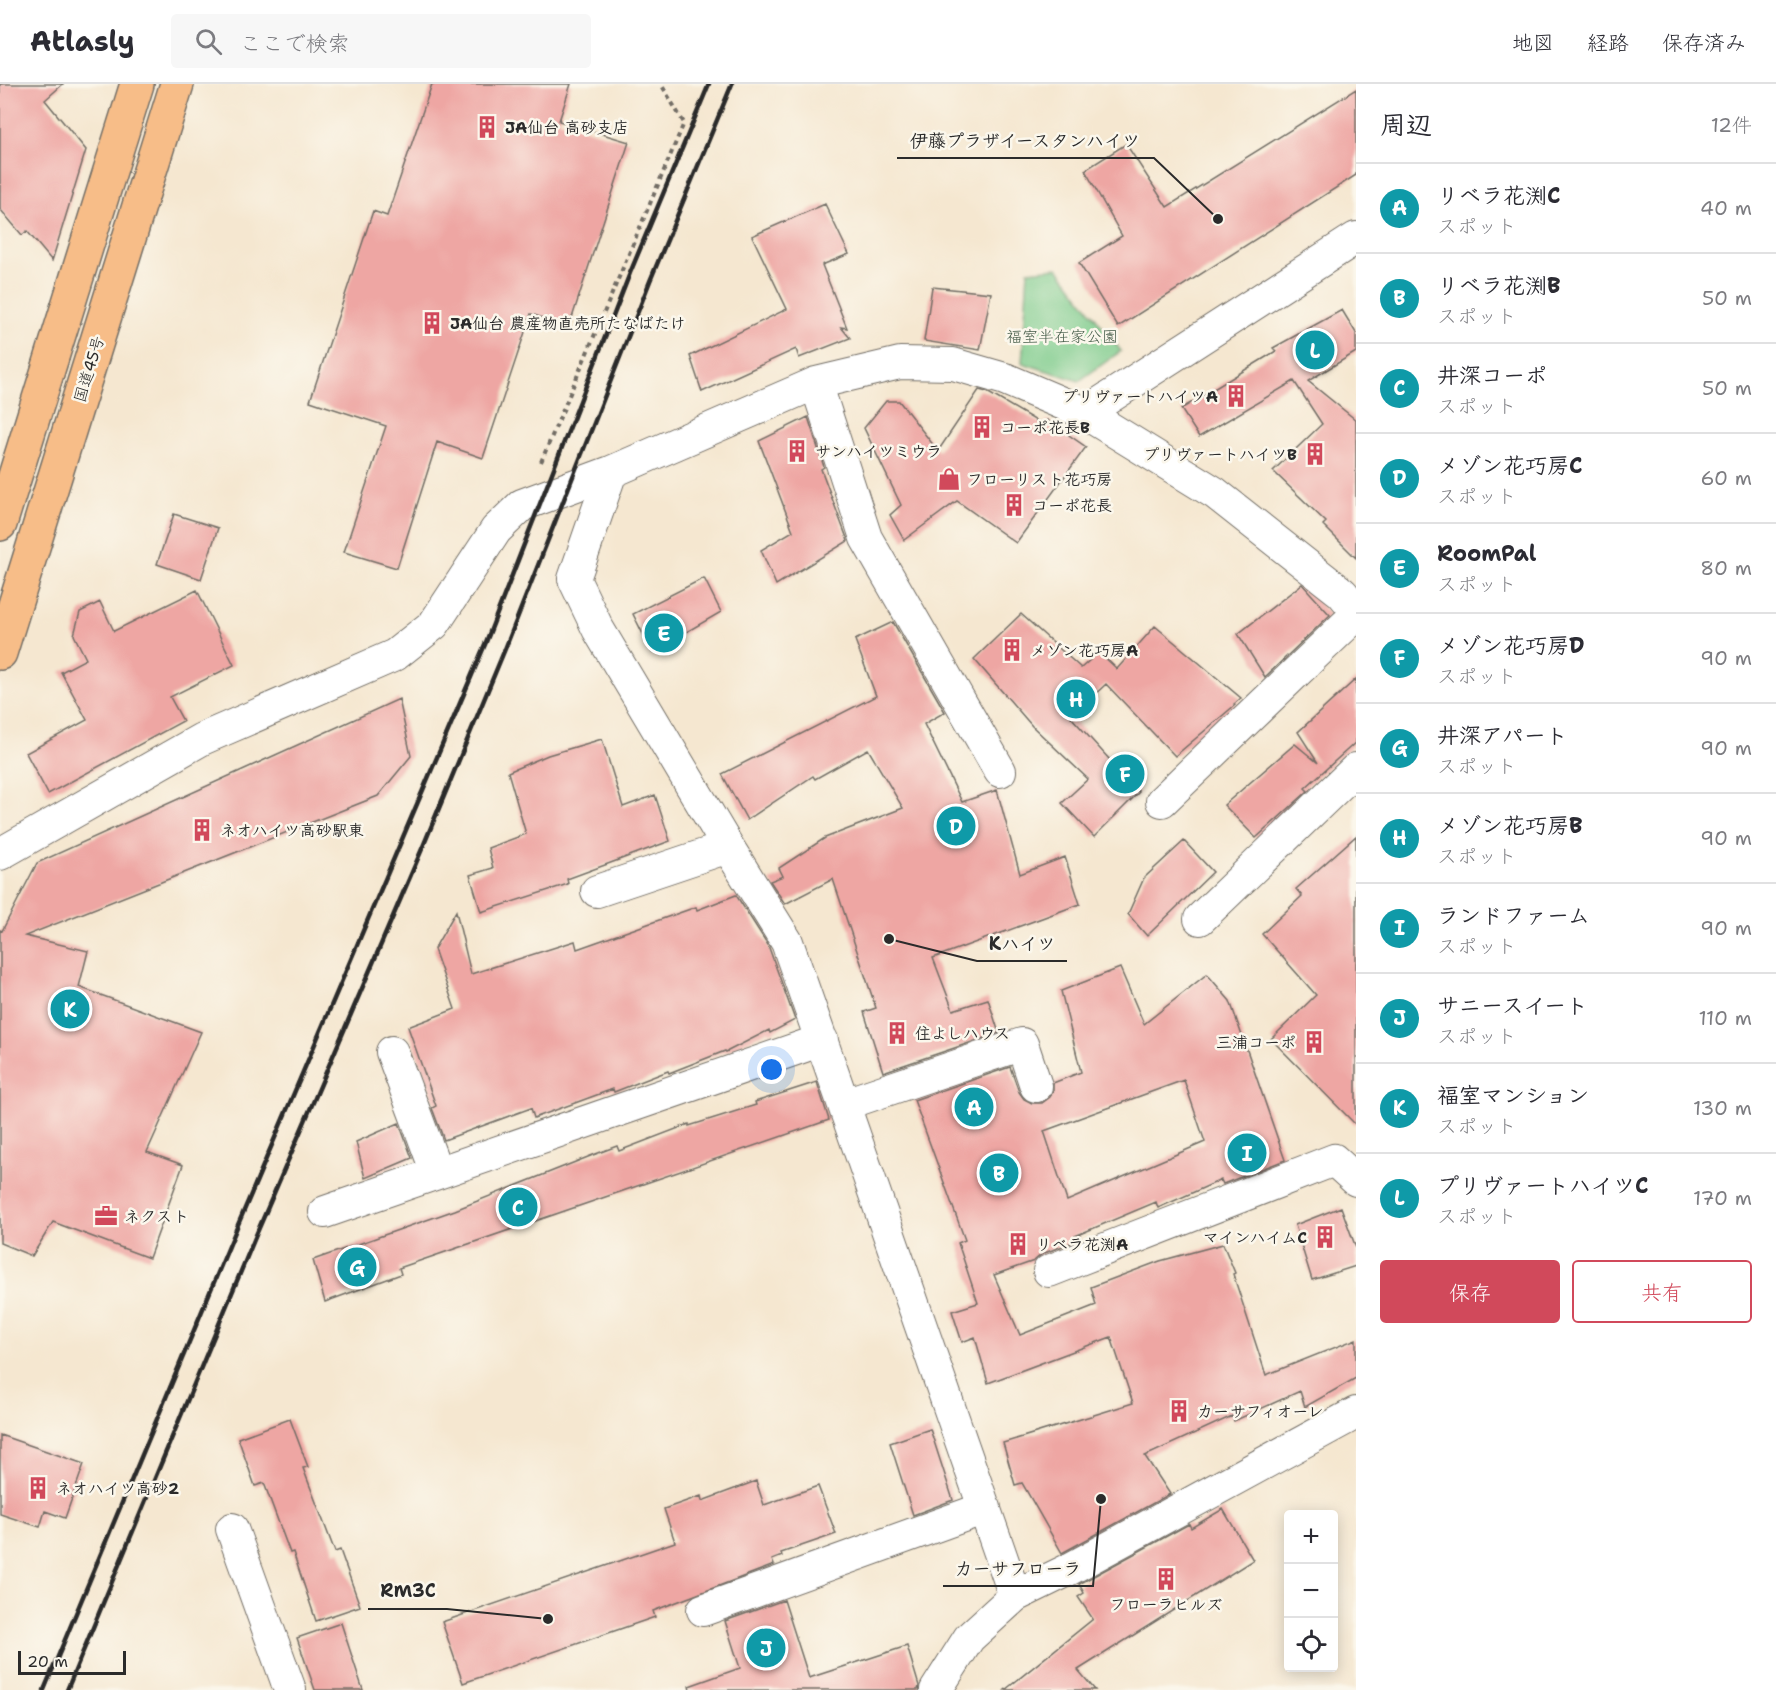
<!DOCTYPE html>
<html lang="ja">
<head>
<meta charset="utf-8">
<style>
	:root { --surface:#fff; --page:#f7f7f7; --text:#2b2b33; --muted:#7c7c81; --line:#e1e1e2; --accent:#d1495b }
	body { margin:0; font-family:"Shantell Sans","Klee One",sans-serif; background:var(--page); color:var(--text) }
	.controls { position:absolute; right:18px; bottom:18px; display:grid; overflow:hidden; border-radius:6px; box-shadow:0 3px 15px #0003 }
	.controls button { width:54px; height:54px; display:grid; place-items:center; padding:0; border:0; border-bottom:2px solid var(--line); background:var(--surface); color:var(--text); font:30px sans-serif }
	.scale { position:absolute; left:18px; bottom:15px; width:108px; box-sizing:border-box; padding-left:6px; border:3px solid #2b2b2b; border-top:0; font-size:16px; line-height:21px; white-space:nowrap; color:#2b2b2b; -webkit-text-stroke:4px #fbf7ec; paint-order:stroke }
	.you { position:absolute; left:772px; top:986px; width:21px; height:21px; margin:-15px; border:4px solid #fff; border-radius:50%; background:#1a73e8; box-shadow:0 0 0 9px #1a73e833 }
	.badge { display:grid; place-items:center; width:39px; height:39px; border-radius:50%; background:var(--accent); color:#fff; font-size:20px; font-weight:700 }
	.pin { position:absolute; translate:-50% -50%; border:3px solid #fff; box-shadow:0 2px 6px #0006 }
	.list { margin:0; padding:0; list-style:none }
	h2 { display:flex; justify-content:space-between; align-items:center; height:78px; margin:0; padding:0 24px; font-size:26px }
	h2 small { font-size:20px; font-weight:400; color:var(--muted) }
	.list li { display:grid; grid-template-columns:39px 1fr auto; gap:18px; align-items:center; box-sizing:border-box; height:90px; padding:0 24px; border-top:2px solid var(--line) }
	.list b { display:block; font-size:22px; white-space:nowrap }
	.list p { margin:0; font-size:20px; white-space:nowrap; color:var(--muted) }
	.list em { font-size:20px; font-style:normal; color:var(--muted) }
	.actions { display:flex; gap:12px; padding:18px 24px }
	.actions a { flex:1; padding:14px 0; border:2px solid var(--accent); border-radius:6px; text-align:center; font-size:21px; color:var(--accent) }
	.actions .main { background:var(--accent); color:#fff }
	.icon { flex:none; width:33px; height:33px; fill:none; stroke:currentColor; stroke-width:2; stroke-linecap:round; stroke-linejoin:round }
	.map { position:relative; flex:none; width:1356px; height:1606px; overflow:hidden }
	header { display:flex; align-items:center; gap:36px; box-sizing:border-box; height:84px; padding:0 30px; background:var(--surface); border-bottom:2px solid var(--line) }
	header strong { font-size:28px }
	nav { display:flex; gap:33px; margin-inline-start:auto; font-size:21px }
	.search { width:420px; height:54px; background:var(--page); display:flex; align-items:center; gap:15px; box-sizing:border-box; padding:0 21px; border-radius:6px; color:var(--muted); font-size:22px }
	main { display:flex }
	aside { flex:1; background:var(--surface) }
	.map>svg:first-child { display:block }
	.green { fill:#7dcb8b; stroke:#547b5b; stroke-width:1.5 }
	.building { fill:#eea6a3; fill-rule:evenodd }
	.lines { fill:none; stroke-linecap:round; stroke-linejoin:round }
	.street-casing { stroke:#726d65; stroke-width:34 }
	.highway-casing { stroke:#726d65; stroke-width:36 }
	.path { stroke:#726d65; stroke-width:4; stroke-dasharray:4.5 4.5; stroke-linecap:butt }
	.street { stroke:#fff; stroke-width:32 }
	.highway { stroke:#f7bd88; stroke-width:33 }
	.rail { stroke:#2b2b2b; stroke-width:4.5 }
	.labels { text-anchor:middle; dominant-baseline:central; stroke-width:5; stroke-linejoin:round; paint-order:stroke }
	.poi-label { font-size:16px; font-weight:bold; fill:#2b2b2b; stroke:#fbf7ec; text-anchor:start }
	.park-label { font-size:16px; fill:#445b48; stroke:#fbf7ec }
	.street-label { font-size:16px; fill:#2b2b2b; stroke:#fbf7ec }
	.leader { fill:none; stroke:#2b2b2b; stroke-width:2 }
	.callout-dot { fill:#2b2b2b; stroke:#fbf7ec; stroke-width:2 }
	.callout-label { font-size:18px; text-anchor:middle; font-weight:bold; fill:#2b2b2b; stroke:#fbf7ec; stroke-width:5; stroke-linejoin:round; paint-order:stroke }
</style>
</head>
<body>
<header>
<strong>Atlasly</strong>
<div class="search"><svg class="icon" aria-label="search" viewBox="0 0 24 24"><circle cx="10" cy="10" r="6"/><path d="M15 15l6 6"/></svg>ここで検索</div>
<nav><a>地図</a><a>経路</a><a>保存済み</a></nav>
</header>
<main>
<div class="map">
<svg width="1356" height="1606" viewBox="0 0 1356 1606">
	<rect width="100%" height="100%" fill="#fbf7ec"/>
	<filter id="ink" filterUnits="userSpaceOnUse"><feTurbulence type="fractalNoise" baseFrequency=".0167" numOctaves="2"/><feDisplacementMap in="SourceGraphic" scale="12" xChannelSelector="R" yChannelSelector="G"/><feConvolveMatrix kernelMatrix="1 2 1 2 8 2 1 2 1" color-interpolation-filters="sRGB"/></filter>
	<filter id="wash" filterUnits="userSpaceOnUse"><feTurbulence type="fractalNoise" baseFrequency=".008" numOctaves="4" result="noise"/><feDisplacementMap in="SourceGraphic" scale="24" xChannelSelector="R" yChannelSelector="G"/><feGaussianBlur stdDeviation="1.35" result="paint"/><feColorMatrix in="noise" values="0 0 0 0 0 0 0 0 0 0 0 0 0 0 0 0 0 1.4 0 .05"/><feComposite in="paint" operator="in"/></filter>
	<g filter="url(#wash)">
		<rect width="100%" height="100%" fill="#f5e7d0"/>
		<path class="green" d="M1058 184 1121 267 1079 297 1022 279 1028 187Z"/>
		<g id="blocks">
			<path class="building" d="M0 0H63L45 16 86 66 52 177 27 147 22 151 0 125Z
				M432 0H571L559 37 629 58 569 243 531 230 483 374 437 358 397 484 344 468 386 342 310 317 373 127 387 132Z
				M1356 5V91L1118 243 1079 179 1122 152 1085 86 1126 60 1167 123Z
				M825 120 849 170 822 181 847 244 841 243 850 254 799 274 796 265 702 308 690 272 787 225 752 152Z
				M932 203 991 209 980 266 924 257Z
				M1342 226 1356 249V268L1308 297 1356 336V474L1323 441 1326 438 1273 387 1322 340 1294 297 1199 353 1181 325 1276 267 1273 264Z
				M979 306 987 308 1043 341 1047 336 1086 363 1016 459 957 417 904 456 890 431 901 421 864 344 886 317H899L938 367Z
				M808 333 824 383 821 385 848 457 776 501 761 466 793 447 759 357Z
				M174 430 218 444 201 495 157 480Z
				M704 494 721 528 652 568 633 530Z
				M1302 500 1330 531 1265 593 1238 550Z
				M197 506 234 581 170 613 183 637 48 710 26 669 87 636 61 588 86 575 74 551 80 528 100 518 114 547Z
				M1021 530 1081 584 1099 568 1117 585 1155 542 1241 614 1234 620 1235 621 1175 672 1106 600 1071 633 1139 708 1094 753 1062 719 1088 695 1032 642 974 575Z
				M893 538 945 628 924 640 962 718 997 706 1020 790 1065 773 1080 820 933 874 953 926 988 915 999 949 883 988 864 928 876 924 833 795 785 820 770 797 783 792 779 784 825 754 903 724 868 665 815 695 813 692 747 736 722 690 876 612 855 556Z
				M1356 595V658L1305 704 1308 707 1256 754 1224 721 1295 660 1318 679 1298 648Z
				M399 615 411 672 378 712 25 852 88 867 79 903 201 948 147 1068 183 1081 149 1174 53 1138 32 1172 0 1159V846L2 847 37 779Z
				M602 655 623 723 655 711 670 757 567 795 568 800 481 828 470 791 493 784 488 764 526 750 508 688 548 671Z
				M1356 752V1041L1271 955 1316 911 1262 850 1302 812 1296 805Z
				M1184 757 1213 788 1147 852 1128 830 1144 794Z
				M736 811 768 861 795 936 770 949 769 946 726 968 725 967 669 989 668 987 614 1008 613 1005 534 1034 531 1024 444 1056 432 1024 436 1022 408 943 455 925 434 865 456 827 471 890 575 857 577 865 696 823 697 826Z
				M1120 884 1144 940 1207 890 1230 917 1285 1076 1223 1100 1221 1096 1158 1124 1156 1118 1075 1152 1076 1157 1042 1170 1034 1177 994 1191 1020 1251 1096 1221 1091 1203 1160 1177 1223 1160 1235 1189 1233 1190 1266 1291 1356 1255V1294L1305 1323 1300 1307 1234 1337 1232 1332 1145 1372 1170 1410 1062 1469 1022 1399 1015 1401 1003 1359 1133 1319 1111 1253 988 1299 975 1253 962 1258 952 1227 978 1219 958 1159 965 1156 914 1016 1010 983 1019 1008 1024 1015 1032 1019H1042L1050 1013 1053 1006V999L1081 988 1061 907ZM1184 996 1205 1058 1067 1117 1044 1047Z
				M817 998 829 1036 399 1184 401 1190 325 1218 313 1176 455 1126 593 1071 617 1062 619 1067 689 1040V1042L756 1021 755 1018Z
				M399 1039 412 1074 365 1094 356 1058Z
				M1341 1123 1356 1164V1182L1312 1196 1295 1141Z
				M290 1335 308 1383 303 1384 335 1468 340 1466 360 1522 316 1537 293 1468 290 1469 264 1399 255 1402 238 1354Z
				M930 1345 953 1416 913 1431 890 1359Z
				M0 1351 84 1380 65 1434 45 1427 40 1443 0 1430Z
				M756 1397 764 1421 818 1402 836 1450 781 1469 782 1472 772 1476 774 1481 653 1527 655 1533 463 1599 442 1538 675 1458 664 1425 701 1412 702 1417Z
				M1223 1425 1253 1476 1078 1586 1095 1606H1005L1093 1535 1078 1513 1084 1509 1079 1500 1189 1440 1191 1444Z
				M784 1516 809 1594 907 1562 919 1602 918 1606H690L689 1602 740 1584 725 1537Z
				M341 1539 363 1606H315L297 1554Z"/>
		</g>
	</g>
	<g filter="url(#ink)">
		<use href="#blocks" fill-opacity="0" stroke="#726d65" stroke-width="1.5"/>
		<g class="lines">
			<g class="street-casing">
				<path id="street" d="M816 299 866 454 1000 687
					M1085 329 1356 154
					M611 388 574 495 598 545 728 763 787 858 1015 1512
					M1162 717 1356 531
					M0 770 202 655 395 571 434 540 496 446 522 421 611 388 816 299 900 279 953 280 1005 295 1085 329 1215 409 1342 509 1356 526
					M597 807 728 763
					M1200 835 1356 685
					M392 968 437 1089
					M845 1020 1022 960 1036 1002
					M325 1128 822 956
					M1049 1187 1334 1076 1356 1096
					M232 1445 290 1606
					M703 1526 985 1424
					M936 1606 969 1554 1015 1512 1068 1486 1356 1329"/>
			</g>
			<g class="highway-casing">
				<path id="highway" d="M0 440 137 0
					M0 569 177 0"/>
			</g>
			<path class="path" d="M541 378 684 39 661 0"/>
			<use href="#street" class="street"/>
			<use href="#highway" class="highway"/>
			<path class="rail" d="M44 1606 237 1143 486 558 630 189 709 0
				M67 1606 256 1151 422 765 505 565 650 197 732 0"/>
		</g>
	</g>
	<defs>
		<g id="building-bare" transform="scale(1.8)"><path d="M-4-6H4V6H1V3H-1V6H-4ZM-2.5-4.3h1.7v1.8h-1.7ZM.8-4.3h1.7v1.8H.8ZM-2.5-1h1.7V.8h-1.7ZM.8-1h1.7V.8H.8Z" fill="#d1495b" stroke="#fbf7ec" stroke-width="2.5" paint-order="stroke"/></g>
		<g id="shop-bare" transform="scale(1.8)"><path d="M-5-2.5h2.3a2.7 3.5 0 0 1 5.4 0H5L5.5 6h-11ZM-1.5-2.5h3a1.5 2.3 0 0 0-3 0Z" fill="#d1495b" stroke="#fbf7ec" stroke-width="2.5" paint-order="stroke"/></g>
		<g id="office-bare" transform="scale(1.8)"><path d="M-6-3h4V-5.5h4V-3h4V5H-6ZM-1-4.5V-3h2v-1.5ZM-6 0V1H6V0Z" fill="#d1495b" stroke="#fbf7ec" stroke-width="2.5" paint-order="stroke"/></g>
	</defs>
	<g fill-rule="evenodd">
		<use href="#building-bare" x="487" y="43"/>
		<use href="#building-bare" x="432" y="239"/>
		<use href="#building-bare" x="1236" y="312"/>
		<use href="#building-bare" x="982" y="343"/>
		<use href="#building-bare" x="797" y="367"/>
		<use href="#building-bare" x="1315" y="370"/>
		<use href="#shop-bare" x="949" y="395"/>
		<use href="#building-bare" x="1014" y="421"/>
		<use href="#building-bare" x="1012" y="566"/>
		<use href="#building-bare" x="202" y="746"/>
		<use href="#building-bare" x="897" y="949"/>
		<use href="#building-bare" x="1314" y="958"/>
		<use href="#office-bare" x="106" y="1132"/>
		<use href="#building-bare" x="1325" y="1153"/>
		<use href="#building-bare" x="1018" y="1160"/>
		<use href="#building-bare" x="1179" y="1327"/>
		<use href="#building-bare" x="38" y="1404"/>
		<use href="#building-bare" x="1166" y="1495"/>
	</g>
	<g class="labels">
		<g class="poi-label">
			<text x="505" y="43">JA仙台 高砂支店</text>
			<text x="450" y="239">JA仙台 農産物直売所たなばたけ</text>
			<text x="1218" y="312" text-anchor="end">プリヴァートハイツA</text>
			<text x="1000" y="343">コーポ花長B</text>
			<text x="815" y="367">サンハイツミウラ</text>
			<text x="1297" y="370" text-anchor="end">プリヴァートハイツB</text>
			<text x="967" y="395">フローリスト花巧房</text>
			<text x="1032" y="421">コーポ花長</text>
			<text x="1030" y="566">メゾン花巧房A</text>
			<text x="220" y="746">ネオハイツ高砂駅東</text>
			<text x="915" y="949">住よしハウス</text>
			<text x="1296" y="958" text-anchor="end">三浦コーポ</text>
			<text x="124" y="1132">ネクスト</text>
			<text x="1307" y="1153" text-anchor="end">マインハイムC</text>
			<text x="1036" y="1160">リベラ花渕A</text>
			<text x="1197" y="1327">カーサフィオーレ</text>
			<text x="56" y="1404">ネオハイツ高砂2</text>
			<text x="1166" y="1520" text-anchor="middle">フローラヒルズ</text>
		</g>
		<g class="park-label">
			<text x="1062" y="252">福室半在家公園</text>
		</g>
		<g class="street-label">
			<text transform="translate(89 285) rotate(-73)">国道45号</text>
		</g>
	</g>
	<path class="leader" d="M1218 135L1154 74H897M889 855L977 877H1067M1101 1415L1093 1502H943M548 1535L447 1525H368"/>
	<g class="callout-dot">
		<circle cx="1218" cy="135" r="6"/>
		<circle cx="889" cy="855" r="6"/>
		<circle cx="1101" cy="1415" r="6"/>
		<circle cx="548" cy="1535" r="6"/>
	</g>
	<g class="callout-label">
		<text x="1025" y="63">伊藤プラザイースタンハイツ</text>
		<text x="1022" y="866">Kハイツ</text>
		<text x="1018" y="1491">カーサフローラ</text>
		<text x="408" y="1513">RM3C</text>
	</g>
</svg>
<div class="controls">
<button>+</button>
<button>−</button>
<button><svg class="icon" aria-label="locate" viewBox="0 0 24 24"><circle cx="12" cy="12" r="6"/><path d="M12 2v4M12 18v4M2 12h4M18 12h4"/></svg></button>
</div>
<div class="scale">20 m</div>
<div class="you"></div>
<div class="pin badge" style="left:974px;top:1023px;background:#0f9aa8">A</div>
<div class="pin badge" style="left:999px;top:1089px;background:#0f9aa8">B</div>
<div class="pin badge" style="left:518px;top:1123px;background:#0f9aa8">C</div>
<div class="pin badge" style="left:956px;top:742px;background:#0f9aa8">D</div>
<div class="pin badge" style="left:664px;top:549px;background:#0f9aa8">E</div>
<div class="pin badge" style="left:1125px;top:690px;background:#0f9aa8">F</div>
<div class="pin badge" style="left:357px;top:1183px;background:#0f9aa8">G</div>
<div class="pin badge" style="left:1076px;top:615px;background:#0f9aa8">H</div>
<div class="pin badge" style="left:1247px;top:1069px;background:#0f9aa8">I</div>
<div class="pin badge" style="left:766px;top:1564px;background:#0f9aa8">J</div>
<div class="pin badge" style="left:70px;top:925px;background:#0f9aa8">K</div>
<div class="pin badge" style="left:1315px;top:266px;background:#0f9aa8">L</div>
</div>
<aside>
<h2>周辺<small>12件</small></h2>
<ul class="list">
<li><span class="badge" style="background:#0f9aa8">A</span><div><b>リベラ花渕C</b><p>スポット</p></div><em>40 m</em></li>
<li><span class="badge" style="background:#0f9aa8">B</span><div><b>リベラ花渕B</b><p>スポット</p></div><em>50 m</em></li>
<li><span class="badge" style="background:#0f9aa8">C</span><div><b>井深コーポ</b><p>スポット</p></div><em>50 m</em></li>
<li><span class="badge" style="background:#0f9aa8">D</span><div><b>メゾン花巧房C</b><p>スポット</p></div><em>60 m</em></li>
<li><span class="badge" style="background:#0f9aa8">E</span><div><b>RoomPal</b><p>スポット</p></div><em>80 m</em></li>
<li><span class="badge" style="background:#0f9aa8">F</span><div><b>メゾン花巧房D</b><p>スポット</p></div><em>90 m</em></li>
<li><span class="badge" style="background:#0f9aa8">G</span><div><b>井深アパート</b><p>スポット</p></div><em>90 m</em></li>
<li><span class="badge" style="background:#0f9aa8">H</span><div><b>メゾン花巧房B</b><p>スポット</p></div><em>90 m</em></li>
<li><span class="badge" style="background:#0f9aa8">I</span><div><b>ランドファーム</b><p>スポット</p></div><em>90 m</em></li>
<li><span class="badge" style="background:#0f9aa8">J</span><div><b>サニースイート</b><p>スポット</p></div><em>110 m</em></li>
<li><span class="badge" style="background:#0f9aa8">K</span><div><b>福室マンション</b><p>スポット</p></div><em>130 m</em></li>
<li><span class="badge" style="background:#0f9aa8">L</span><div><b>プリヴァートハイツC</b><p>スポット</p></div><em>170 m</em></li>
</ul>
<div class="actions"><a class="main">保存</a><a>共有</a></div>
</aside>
</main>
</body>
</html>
